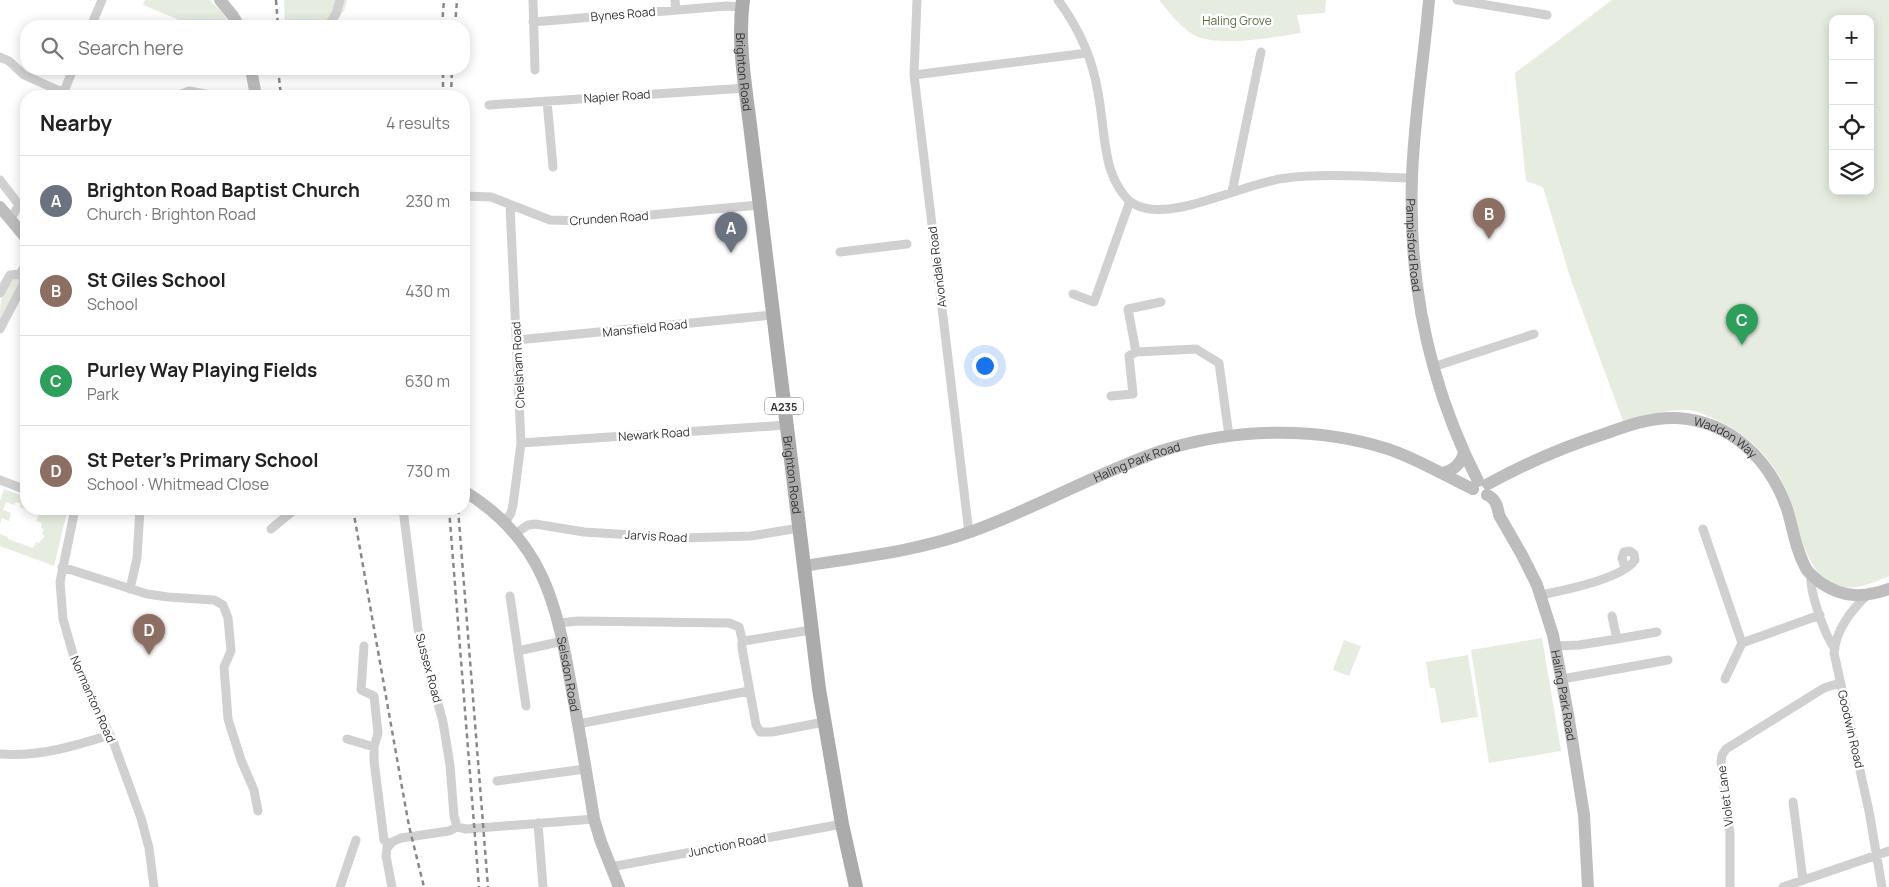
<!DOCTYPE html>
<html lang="en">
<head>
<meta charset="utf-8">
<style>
	:root { --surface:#fff; --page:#f6f6f6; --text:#222; --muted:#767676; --line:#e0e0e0; --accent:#e63946 }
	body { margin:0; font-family:Manrope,sans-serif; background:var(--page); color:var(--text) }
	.controls { position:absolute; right:15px; top:15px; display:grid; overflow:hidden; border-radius:10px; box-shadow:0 2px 12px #0003 }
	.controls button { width:45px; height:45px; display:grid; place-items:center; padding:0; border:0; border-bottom:1px solid var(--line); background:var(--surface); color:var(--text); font:25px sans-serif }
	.you { position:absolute; left:984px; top:365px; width:18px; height:18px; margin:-12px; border:4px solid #fff; border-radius:50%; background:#1a73e8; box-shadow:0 0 0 8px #1a73e833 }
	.badge { display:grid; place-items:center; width:32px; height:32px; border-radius:50%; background:var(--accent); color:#fff; font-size:16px; font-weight:700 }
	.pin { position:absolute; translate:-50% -41px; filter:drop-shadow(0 1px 2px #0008) }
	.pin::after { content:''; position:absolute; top:26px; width:18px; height:15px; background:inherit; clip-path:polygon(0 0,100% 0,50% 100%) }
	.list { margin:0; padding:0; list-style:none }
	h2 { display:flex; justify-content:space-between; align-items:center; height:65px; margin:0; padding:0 20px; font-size:21px }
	h2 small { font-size:16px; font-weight:400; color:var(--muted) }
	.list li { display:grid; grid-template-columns:32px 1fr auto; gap:15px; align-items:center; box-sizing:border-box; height:90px; padding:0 20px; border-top:1px solid var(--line) }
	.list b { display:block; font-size:19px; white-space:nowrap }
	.list p { margin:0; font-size:16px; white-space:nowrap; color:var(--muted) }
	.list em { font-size:16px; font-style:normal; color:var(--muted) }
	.icon { flex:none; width:28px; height:28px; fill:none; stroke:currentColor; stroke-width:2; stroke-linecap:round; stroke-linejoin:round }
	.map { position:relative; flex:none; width:1889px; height:887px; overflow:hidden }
	.search { position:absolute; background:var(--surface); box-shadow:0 2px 12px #0003; left:20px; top:20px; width:450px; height:55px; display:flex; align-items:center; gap:12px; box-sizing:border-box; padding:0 18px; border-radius:20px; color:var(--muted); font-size:19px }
	.panel { position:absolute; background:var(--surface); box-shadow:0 2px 12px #0003; left:20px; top:90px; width:450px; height:425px; border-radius:20px }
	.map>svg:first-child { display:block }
	.green { fill:#e6ecdf; fill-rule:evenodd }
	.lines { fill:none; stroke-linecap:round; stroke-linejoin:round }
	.street { stroke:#d0d0d0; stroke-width:9 }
	.secondary { stroke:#bdbdbd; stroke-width:12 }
	.primary { stroke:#ababab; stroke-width:14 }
	.rail { stroke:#888; stroke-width:2.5; stroke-dasharray:5 4; stroke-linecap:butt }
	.labels { text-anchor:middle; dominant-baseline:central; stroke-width:5; stroke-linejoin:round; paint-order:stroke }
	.shield { fill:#fff; stroke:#707070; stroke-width:1 }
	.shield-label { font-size:11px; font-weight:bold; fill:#333 }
	.street-label { font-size:12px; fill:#333; stroke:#fff }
	.park-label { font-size:12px; fill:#56703f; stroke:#fff }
</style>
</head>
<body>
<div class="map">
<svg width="1889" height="887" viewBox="0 0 1889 887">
	<rect width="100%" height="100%" fill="#fff"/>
	<path class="green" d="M145 0H210L222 12 231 26H194L143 5Z
		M284 0H347L344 11 329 26H285Z
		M1159 0H1326L1325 13 1297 15 1301 33C1273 37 1219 48 1194 35 1180 27 1170 13 1159 0Z
		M1612 0H1889V576C1872 583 1857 591 1838 586 1803 575 1798 519 1786 490 1772 457 1747 434 1715 419 1706 415 1696 410 1686 410 1665 410 1643 416 1623 421L1571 280 1543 187 1526 181 1515 73ZM1833 19H1870V191H1833Z
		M15 276 21 279 0 323C0 308 0 283 15 276Z
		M4 489 26 497V509H58L67 512 54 566 0 546V534L8 537V539L33 548 36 542 39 543 45 536 42 534 44 529 41 528 42 523 36 521 39 514 20 507 21 504 16 502 14 505 6 502 3 510 11 513 9 521 2 518 0 523V501Z
		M1542 638 1561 751 1489 763 1471 650Z
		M1344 640 1361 646 1349 676 1333 670Z
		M1468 655 1478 717 1441 723 1435 688H1430L1426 662Z"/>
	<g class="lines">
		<path class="street" d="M533 0 535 70
			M675 0 676 10
			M917 0 914 75 969 533
			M1058 0C1078 27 1093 60 1098 93 1103 118 1103 144 1110 168 1114 181 1123 199 1136 205 1172 223 1246 182 1286 178 1325 173 1372 177 1412 178
			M1457 0 1547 15
			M533 22 726 6 742 7
			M91 26 102 0
			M328 26 336 14 340 0
			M0 57 9 61 24 75 60 91 65 89 73 69
			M914 75 1087 53
			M177 96 189 91 216 96
			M547 101 553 167
			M489 105 746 88
			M0 180 19 205 10 220
			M1232 192 1261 52
			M464 196 491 197 550 220 584 221 759 205
			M840 252 907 244
			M20 274 26 264
			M0 293 10 275 20 274 24 280 23 285 0 329
			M1073 294 1094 302 1130 201
			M517 340 773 315
			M1136 352 1128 309 1161 302
			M1433 367 1534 334
			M1111 396 1133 394 1129 356 1136 352 1196 349 1219 363 1229 436
			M521 443 787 425
			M0 480 26 490
			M75 509 60 582 63 619 75 661 114 744 141 818 149 848 154 887
			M403 509 418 629 443 722 450 765 454 816 457 827
			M505 523 511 513 513 505 521 443 510 205
			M271 529 295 509
			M1703 529 1742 643 1820 615
			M516 533 528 525 535 524 584 532 682 538 751 536 799 528
			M62 567 147 594 168 597 214 600 223 605 228 618 231 651 224 667 228 719 241 760 254 790 258 811
			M1811 575C1809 591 1825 636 1835 649
			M130 589 137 558 140 509
			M1541 595C1564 590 1622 579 1635 560L1634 554 1630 551 1624 552 1622 558 1625 568
			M510 596 526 706
			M1866 596C1850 612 1836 630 1834 653L1869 811 1882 887
			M559 623 578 621 729 623 739 627 743 642
			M811 630 744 641 742 643V648L756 725 760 732H772L824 722
			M1617 639 1657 632
			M364 646 361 690 374 696 378 733 374 747V761L384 840 389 844
			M1555 646 1579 645 1617 639 1612 616
			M518 651 563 641
			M1562 679 1668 660
			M1725 679 1742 643
			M578 724 749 691
			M347 739 374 747
			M0 754C39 757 74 746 110 735
			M497 781 585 769
			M1793 802 1803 880
			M538 823 543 887
			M611 867 842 824
			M340 887 356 840
			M392 887 386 856 387 848 392 842 401 838 449 831 457 827 466 829 594 819
			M1730 887V834L1721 762 1722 755 1726 749 1824 688 1840 683
			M1783 887 1889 851"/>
		<g class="secondary">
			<path d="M220 0 233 16 239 26"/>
			<path id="s1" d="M1429 0C1424 59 1414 118 1412 177 1408 285 1429 385 1478 481"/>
			<path d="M251 69 256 96"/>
			<path d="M0 207 26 238"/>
			<path d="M1443 473C1454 470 1461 464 1464 453"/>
			<path id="s2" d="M1488 484C1526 463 1566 446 1607 433 1629 425 1652 417 1677 418 1731 421 1770 460 1787 509 1793 528 1796 552 1807 570 1811 575 1816 579 1821 583 1843 598 1864 598 1889 589"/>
			<path id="s3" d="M464 491C544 540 557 605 572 691 580 734 587 776 594 819L601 842 619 887"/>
			<path id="s4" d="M1487 495C1495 498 1498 507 1499 515L1522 555 1537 585 1553 635 1568 714 1584 815 1588 887"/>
			<path id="s5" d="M804 566C860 557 917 551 970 532 1035 509 1096 473 1161 451 1234 428 1316 426 1388 449 1418 459 1445 476 1473 489"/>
		</g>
		<path class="primary" id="s6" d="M743 0C737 43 746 90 751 133L819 689 842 824 856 887"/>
		<path class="rail" d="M276 0 278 26
			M442 26 444 0
			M455 26 457 0
			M278 69 281 96
			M443 96V69
			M451 96 452 69
			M353 509 400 776 409 826 424 887
			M449 509 479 887
			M458 509 488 887"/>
	</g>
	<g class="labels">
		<rect class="shield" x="765" y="397.5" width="38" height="17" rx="4"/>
		<g class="shield-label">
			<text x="784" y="406">A235</text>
		</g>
		<g class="street-label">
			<text transform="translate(623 14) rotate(-5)">Bynes Road</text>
			<text stroke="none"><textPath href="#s6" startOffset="72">Brighton Road</textPath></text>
			<text transform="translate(617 96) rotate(-4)">Napier Road</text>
			<text transform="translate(609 218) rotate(-4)">Crunden Road</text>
			<text stroke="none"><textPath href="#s1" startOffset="246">Pampisford Road</textPath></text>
			<text transform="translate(937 267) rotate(-97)">Avondale Road</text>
			<text transform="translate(645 328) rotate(-6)">Mansfield Road</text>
			<text transform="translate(518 365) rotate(-93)">Chelsham Road</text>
			<text transform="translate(654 434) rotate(-4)">Newark Road</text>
			<text stroke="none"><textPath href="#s2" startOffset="255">Waddon Way</textPath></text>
			<text stroke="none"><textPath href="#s5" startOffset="351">Haling Park Road</textPath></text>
			<text stroke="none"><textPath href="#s6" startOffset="478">Brighton Road</textPath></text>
			<text transform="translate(656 536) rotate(3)">Jarvis Road</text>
			<text transform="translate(429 668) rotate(75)">Sussex Road</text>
			<text stroke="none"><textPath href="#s3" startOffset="219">Selsdon Road</textPath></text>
			<text stroke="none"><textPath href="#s4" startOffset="218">Haling Park Road</textPath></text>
			<text transform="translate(93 699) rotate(66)">Normanton Road</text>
			<text transform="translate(1851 729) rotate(77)">Goodwin Road</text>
			<text transform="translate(1725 796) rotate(-97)">Violet Lane</text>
			<text transform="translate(727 845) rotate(-11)">Junction Road</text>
		</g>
		<g class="park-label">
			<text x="1237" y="20">Haling Grove</text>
		</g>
	</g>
</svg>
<div class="controls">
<button>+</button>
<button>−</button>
<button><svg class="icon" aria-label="locate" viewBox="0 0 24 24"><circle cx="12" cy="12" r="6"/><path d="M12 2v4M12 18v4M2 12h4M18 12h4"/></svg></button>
<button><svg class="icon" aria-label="layers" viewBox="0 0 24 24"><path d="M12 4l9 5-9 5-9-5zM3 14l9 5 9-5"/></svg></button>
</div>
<div class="you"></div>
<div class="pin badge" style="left:731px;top:253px;background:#6b7280">A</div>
<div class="pin badge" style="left:1489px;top:239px;background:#8d6e63">B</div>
<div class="pin badge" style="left:1742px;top:345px;background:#2e9e5b">C</div>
<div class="pin badge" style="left:149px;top:655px;background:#8d6e63">D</div>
<div class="search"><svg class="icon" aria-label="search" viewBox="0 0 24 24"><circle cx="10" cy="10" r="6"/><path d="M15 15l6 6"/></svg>Search here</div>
<section class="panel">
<h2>Nearby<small>4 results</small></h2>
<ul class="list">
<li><span class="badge" style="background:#6b7280">A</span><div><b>Brighton Road Baptist Church</b><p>Church · Brighton Road</p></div><em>230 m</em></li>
<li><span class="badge" style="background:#8d6e63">B</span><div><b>St Giles School</b><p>School</p></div><em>430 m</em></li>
<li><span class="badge" style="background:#2e9e5b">C</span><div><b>Purley Way Playing Fields</b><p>Park</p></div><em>630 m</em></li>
<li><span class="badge" style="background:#8d6e63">D</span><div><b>St Peter's Primary School</b><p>School · Whitmead Close</p></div><em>730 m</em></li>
</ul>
</section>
</div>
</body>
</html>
